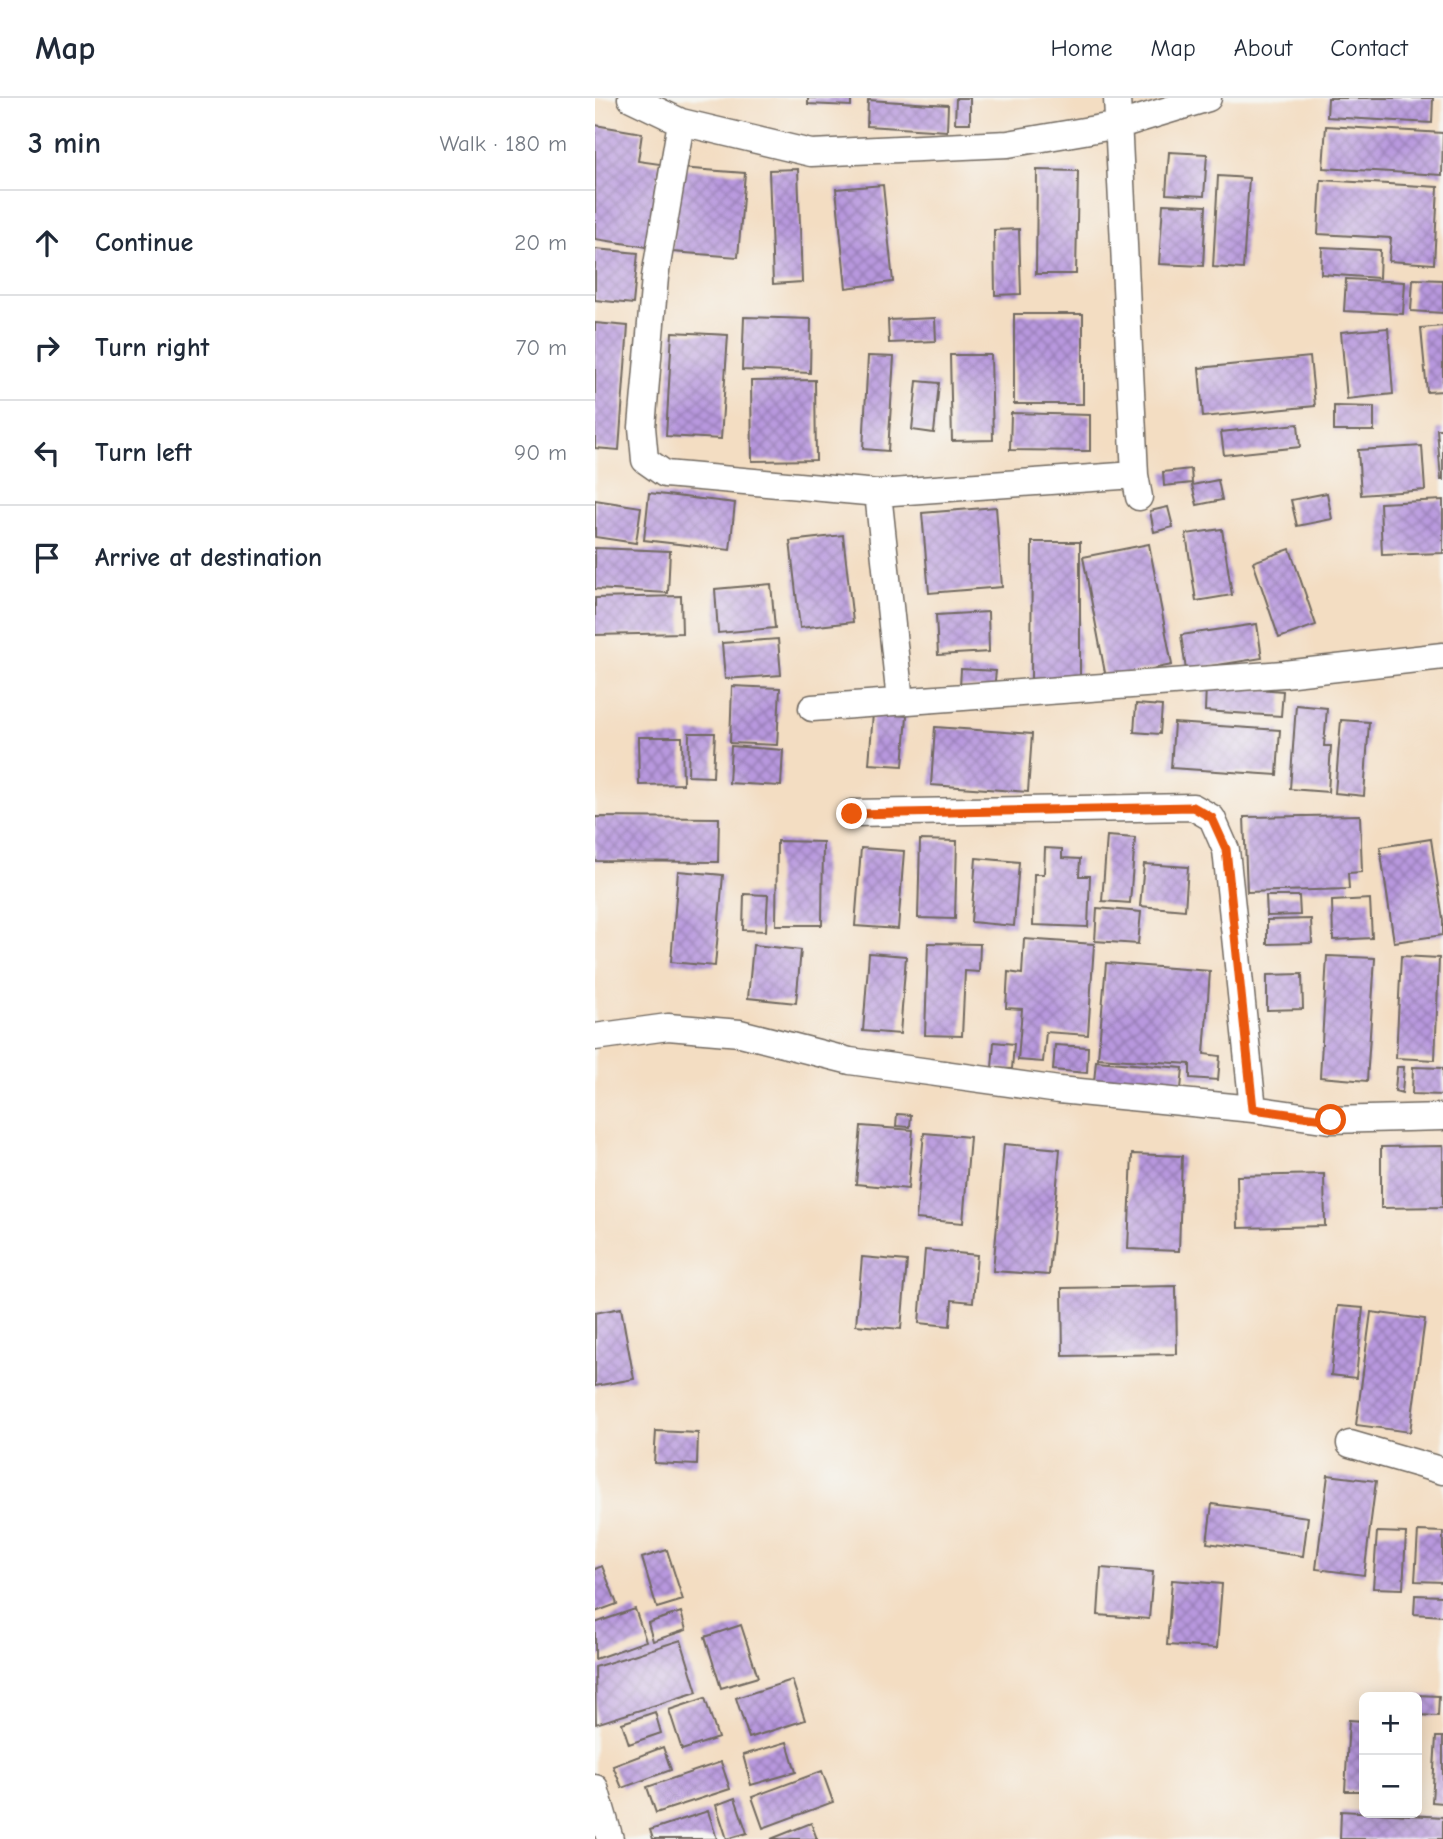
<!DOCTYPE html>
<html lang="en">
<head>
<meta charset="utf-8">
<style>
	:root { --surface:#fff; --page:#f6f6f7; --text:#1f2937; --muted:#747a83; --line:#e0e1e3 }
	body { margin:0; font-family:"Comic Neue",sans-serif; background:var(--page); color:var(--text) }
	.controls { position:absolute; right:21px; bottom:21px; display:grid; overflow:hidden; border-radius:10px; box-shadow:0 4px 18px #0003 }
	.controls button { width:63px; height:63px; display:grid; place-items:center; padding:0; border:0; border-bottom:2px solid var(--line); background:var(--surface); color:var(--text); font:35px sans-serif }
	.stop { position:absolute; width:21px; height:21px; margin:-16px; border:5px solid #ea580c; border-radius:50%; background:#fff }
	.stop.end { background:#ea580c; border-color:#fff; box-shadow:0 2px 7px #0008 }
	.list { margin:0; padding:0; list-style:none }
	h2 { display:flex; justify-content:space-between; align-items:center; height:91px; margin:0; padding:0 28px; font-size:30px }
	h2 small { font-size:23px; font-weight:400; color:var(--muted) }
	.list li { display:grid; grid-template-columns:46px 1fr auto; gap:21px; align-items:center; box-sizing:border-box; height:105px; padding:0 28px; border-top:2px solid var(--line) }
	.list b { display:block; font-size:26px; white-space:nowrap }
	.list em { font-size:23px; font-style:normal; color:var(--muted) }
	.icon { flex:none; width:38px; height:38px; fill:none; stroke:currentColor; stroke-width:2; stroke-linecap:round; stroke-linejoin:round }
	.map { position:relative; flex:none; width:848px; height:1741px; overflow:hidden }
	header { display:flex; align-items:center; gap:42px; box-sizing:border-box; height:98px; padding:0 35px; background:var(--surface); border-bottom:2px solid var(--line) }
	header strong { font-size:33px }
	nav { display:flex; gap:38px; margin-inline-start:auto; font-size:24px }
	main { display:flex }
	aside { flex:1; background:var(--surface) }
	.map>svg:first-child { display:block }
	.building { fill:url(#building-cross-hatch) }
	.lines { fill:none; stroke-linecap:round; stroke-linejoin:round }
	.street-casing { stroke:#716960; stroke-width:29 }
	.street { stroke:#fff; stroke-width:26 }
	.route { stroke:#ea580c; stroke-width:9 }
</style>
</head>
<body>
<header>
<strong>Map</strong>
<nav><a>Home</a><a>Map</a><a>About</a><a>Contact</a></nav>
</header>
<main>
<aside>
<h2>3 min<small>Walk · 180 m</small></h2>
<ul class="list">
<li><svg class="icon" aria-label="ahead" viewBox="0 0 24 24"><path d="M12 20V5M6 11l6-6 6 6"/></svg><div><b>Continue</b></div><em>20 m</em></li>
<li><svg class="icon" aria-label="right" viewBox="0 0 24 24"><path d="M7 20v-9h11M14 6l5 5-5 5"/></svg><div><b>Turn right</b></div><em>70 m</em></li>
<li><svg class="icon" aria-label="left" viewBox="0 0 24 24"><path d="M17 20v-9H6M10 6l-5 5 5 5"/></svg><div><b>Turn left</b></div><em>90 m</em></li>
<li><svg class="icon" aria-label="arrive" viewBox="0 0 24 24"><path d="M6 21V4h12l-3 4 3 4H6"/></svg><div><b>Arrive at destination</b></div></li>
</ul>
</aside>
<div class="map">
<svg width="848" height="1741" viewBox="0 0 848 1741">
	<defs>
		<pattern id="building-cross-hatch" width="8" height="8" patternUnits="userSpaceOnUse" patternTransform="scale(1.75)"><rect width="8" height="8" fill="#b898de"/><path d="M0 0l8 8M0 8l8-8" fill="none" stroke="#967cb4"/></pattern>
	</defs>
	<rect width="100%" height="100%" fill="#f6f6f2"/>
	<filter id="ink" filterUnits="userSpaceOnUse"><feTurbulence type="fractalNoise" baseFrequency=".0143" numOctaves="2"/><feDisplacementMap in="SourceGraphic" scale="14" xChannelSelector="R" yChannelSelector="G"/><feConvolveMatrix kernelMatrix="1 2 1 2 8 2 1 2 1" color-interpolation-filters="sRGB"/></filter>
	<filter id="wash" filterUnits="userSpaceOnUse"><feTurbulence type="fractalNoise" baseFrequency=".00686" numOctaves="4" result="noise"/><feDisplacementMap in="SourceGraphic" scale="28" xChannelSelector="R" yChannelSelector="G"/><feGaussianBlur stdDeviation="1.57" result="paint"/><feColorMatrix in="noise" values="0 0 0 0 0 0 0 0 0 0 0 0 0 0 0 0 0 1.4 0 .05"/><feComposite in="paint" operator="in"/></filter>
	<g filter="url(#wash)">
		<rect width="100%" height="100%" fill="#f3ddc2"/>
		<g id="blocks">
			<path class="building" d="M213 0H256V8L213 6Z
				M361 0H375V25H360Z
				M733 0H838L837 25 732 19Z
				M273 2 353 7 352 33 272 28Z
				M0 27 47 35 43 63 65 66 53 149 0 141Z
				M731 28 848 35 847 77 728 70Z
				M574 54 612 56 609 98 571 96Z
				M84 70 150 75 143 159 77 154Z
				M203 71 207 184 178 186 174 72Z
				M442 72 483 73 481 176H441Z
				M623 78 654 80 648 171 618 169Z
				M726 82 843 89 839 166 794 163 796 140 723 136Z
				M288 87 298 184 251 190 241 91Z
				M568 106 611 108 608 168 564 166Z
				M424 131 426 196 400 197 399 132Z
				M727 149 785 152 784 180 726 176Z
				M0 151 43 155 38 206 0 202Z
				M751 181 810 184 808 216 749 213Z
				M818 181 848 182V215L816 213Z
				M419 216H488V306H419Z
				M149 219 216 221 215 275 147 272Z
				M340 220 341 243 294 245 293 222Z
				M0 225 33 228 24 352 0 350Z
				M848 228V293L832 294 826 230Z
				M793 230 798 296 752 301 746 234Z
				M77 234 133 237 126 341 71 338Z
				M355 257H396L398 342 357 343Z
				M273 258 299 259 293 353 268 351Z
				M715 259 720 308 608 319 604 270Z
				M220 282 221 362 157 363 156 283Z
				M322 283 344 285 339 335 317 332Z
				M739 308 779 309V333H739Z
				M416 315 495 317V353L415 352Z
				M703 326 705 349 629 357 626 334Z
				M842 331H848V382H846Z
				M827 348 830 392 766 397 763 352Z
				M596 371 597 385 569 388 568 374Z
				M623 382 627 402 602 407 597 387Z
				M54 395 140 405 135 452 49 442Z
				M732 395 737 421 702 428 696 402Z
				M0 402 46 409 41 445 0 439Z
				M848 402V455L787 457 785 405Z
				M401 409 407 489 334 495 327 415Z
				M573 409 578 429 559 434 555 413Z
				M627 431 637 497 601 503 591 436Z
				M248 437 258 524 205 530 195 443Z
				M437 444H485V582H436Z
				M554 446 577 567 511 580 488 459Z
				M0 450 75 453 73 495 0 491Z
				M695 451 721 527 684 540 658 464Z
				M176 486 180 530 123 535 120 491Z
				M86 498 87 535 0 537V500Z
				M393 514 394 554 343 557 341 517Z
				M662 526 667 560 591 572 586 537Z
				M183 541 186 577 130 581 127 545Z
				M366 571 401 573 399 591 365 589Z
				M611 587 688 593 686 618 610 613Z
				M137 588 185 590 182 647 135 645Z
				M541 606 567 608 565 636 539 634Z
				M701 607 732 610 729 648H736L733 694 695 691Z
				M278 615 312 618 308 668 274 666Z
				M746 622 774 624 769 698 740 695Z
				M579 625 685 632 682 677 576 670Z
				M340 629 437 636 433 694 336 687Z
				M94 635H120L118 679 93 678Z
				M43 639H87L88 686 44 687Z
				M136 648 188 652 186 688 134 685Z
				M765 717 767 774 753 775 754 791 652 794 649 719Z
				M0 719 124 720 123 764 0 763Z
				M512 738 540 740 535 805 507 803Z
				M836 741 848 822V837L799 844 785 749Z
				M325 742 362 743 360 821 323 820Z
				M182 743 228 744 227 827H181Z
				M266 750 309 753 303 831 260 828Z
				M450 750 467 751V760L485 761 484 778H495L493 829 438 827 439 776H449Z
				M381 760 424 764 419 828 376 824Z
				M549 766 593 769 590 812 545 808Z
				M83 773 128 777 120 868 76 864Z
				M149 796 173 797 171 833 148 832Z
				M671 798H704L705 817 672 818Z
				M775 801 777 840 738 842 737 803Z
				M502 810 546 814 543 846 500 843Z
				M716 821 717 845 672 846V822Z
				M429 841 499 846 493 937 451 934 448 964 423 962 427 911 411 910 413 874 427 876Z
				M333 845 385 846 384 874 370 873 367 938 330 937Z
				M158 847 206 852 201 905 153 900Z
				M274 855 311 858 305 936 268 933Z
				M732 858 780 860 772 983 725 979Z
				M806 858 844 860 840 962 801 960Z
				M511 865 615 873 609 956 625 958 623 982 595 980V966L503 960Z
				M707 876 708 911 672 912V877Z
				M399 944 419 946 417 971 397 970Z
				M460 947 493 949 492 975 458 972Z
				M501 963 588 970 586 991 499 984Z
				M802 969H809L807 995 800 993Z
				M818 969 848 970V997L817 996Z
				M302 1016 316 1017 315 1029 301 1028Z
				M266 1028 318 1032 313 1091 261 1086Z
				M329 1035 375 1039 368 1125 321 1121Z
				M409 1046 465 1051 454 1177 398 1173Z
				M848 1048V1109L786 1110V1049Z
				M537 1056 587 1058 584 1153 533 1151Z
				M729 1076 730 1128 643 1130 642 1078Z
				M330 1152 382 1157 378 1204 357 1202 355 1228 324 1225Z
				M267 1159 312 1163 306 1231 261 1227Z
				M581 1188 582 1256 468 1258 467 1190Z
				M743 1208 768 1210 761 1280 736 1277Z
				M26 1210 39 1281 0 1288V1215Z
				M776 1214 830 1221 815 1334 761 1327Z
				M61 1333 103 1335 102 1367 59 1365Z
				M733 1377 781 1383 769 1477 721 1471Z
				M617 1406 713 1419 708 1458 612 1445Z
				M823 1433 848 1434V1484L820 1483Z
				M782 1434 811 1435 808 1491 778 1490Z
				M72 1452 88 1502 62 1510 47 1460Z
				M7 1468 22 1506 0 1514V1471Z
				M506 1470 558 1474 554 1521 503 1517Z
				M577 1482 627 1486 622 1550 572 1547Z
				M820 1497 848 1498V1518L819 1516Z
				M40 1511 51 1543 0 1561V1525Z
				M86 1514 91 1532 58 1543 53 1525Z
				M146 1527 163 1579 126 1590 110 1539Z
				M86 1542 102 1594 1 1626 0 1569Z
				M197 1582 210 1622 154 1640 141 1600Z
				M822 1597 844 1598 843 1618 822 1617Z
				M110 1600 123 1640 87 1652 74 1612Z
				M60 1614 66 1635 34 1646 27 1625Z
				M754 1622 769 1623V1693H750Z
				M841 1639H848V1705L837 1704Z
				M192 1644 201 1674 156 1687 148 1657Z
				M68 1649 76 1672 27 1690 18 1668Z
				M126 1664 135 1691 61 1715 52 1689Z
				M227 1673 238 1704 168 1730 157 1699Z
				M140 1700 152 1735 132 1741 121 1707Z
				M113 1713 122 1741H58L55 1732Z
				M746 1713 848 1719V1741H745Z
				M216 1725 222 1741H176Z"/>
		</g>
	</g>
	<g filter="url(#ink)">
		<use href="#blocks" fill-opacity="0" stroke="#716960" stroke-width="2"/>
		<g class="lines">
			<g class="street-casing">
				<path id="street" d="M36 0 86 24 216 55 413 46 524 27 613 0
					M522 0 540 377 544 399
					M86 24 60 179 47 329 50 362 70 376 283 395 540 377
					M283 395 305 603
					M217 610 689 576 848 558
					M257 715 598 709 617 720 631 752 658 1011
					M0 939 73 929 145 935 255 963 464 992 658 1011 735 1022 848 1019
					M755 1346 848 1373
					M0 1690 15 1741"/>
			</g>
			<use href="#street" class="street"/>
		</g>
	</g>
	<g class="lines" filter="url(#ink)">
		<path class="route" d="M257 716 598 709 617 720 631 751 658 1011 736 1022"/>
	</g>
</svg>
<div class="controls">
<button>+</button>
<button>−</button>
</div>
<div class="stop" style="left:736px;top:1022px"></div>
<div class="stop end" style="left:257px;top:716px"></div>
</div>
</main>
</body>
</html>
